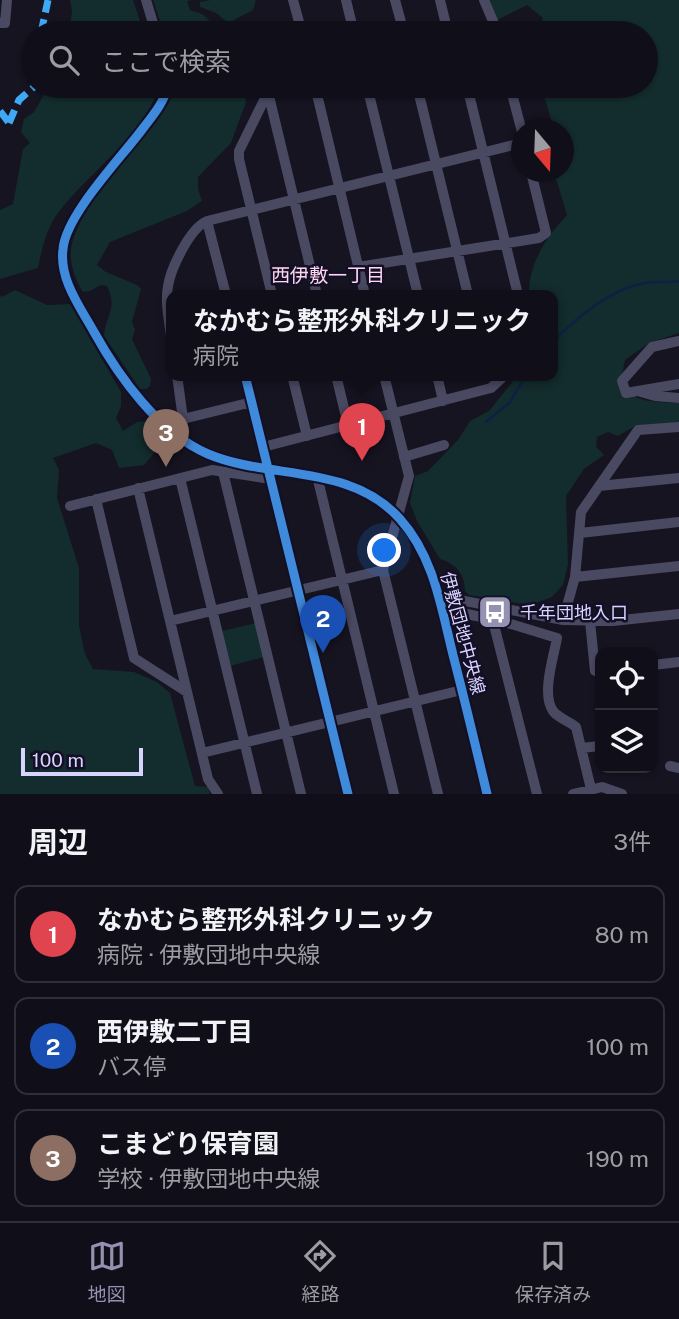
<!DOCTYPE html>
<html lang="ja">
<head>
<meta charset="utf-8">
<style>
	:root { --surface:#100f19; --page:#1e1d26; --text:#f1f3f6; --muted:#9c9ca2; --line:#302f38; --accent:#9591b1 }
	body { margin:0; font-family:"Public Sans","Noto Sans JP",sans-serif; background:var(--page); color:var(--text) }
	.controls { position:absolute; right:21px; bottom:21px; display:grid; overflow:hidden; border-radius:14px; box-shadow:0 2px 5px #0004 }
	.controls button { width:63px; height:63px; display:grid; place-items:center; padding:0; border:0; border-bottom:2px solid var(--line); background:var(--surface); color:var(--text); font:35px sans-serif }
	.compass { position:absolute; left:511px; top:119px; width:63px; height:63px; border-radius:50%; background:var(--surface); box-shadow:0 2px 5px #0004; rotate:161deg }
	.scale { position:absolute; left:21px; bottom:18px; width:122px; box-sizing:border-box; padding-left:7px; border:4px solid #d9d4ff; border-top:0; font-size:19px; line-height:24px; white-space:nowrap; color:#d9d4ff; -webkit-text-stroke:5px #130f26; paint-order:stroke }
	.you { position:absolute; left:385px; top:551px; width:24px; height:24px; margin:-18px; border:5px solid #fff; border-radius:50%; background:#1a73e8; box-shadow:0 0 0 10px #1a73e833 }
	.badge { display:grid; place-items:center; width:46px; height:46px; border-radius:50%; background:var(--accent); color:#fff; font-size:23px; font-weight:700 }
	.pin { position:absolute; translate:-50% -58px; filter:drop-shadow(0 2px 4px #0008) }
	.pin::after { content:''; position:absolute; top:37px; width:24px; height:21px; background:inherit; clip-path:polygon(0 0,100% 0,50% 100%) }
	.popup { position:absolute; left:166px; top:290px; width:392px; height:91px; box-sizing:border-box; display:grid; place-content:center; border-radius:14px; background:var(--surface); filter:drop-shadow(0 2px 5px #0005); font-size:23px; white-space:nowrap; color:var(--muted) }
	.popup b { font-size:26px; color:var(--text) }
	.popup::after { content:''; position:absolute; left:50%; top:100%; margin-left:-14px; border:14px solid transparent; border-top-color:var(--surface) }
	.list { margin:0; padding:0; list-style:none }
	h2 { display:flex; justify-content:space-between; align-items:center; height:91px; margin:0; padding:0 28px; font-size:30px }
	h2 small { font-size:23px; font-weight:400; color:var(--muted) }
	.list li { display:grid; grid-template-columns:46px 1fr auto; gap:21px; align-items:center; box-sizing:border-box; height:98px; margin:0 14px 14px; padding:0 14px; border:2px solid var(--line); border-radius:14px }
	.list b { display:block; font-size:26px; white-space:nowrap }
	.list p { margin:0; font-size:23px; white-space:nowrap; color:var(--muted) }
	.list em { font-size:23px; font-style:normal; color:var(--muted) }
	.icon { flex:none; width:38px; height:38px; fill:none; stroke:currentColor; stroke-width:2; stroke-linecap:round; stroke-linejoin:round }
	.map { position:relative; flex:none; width:679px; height:794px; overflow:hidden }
	.search { position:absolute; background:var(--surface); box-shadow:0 2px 5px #0004; left:21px; right:21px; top:21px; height:77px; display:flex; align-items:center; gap:18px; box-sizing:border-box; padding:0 24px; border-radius:38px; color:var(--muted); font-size:26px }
	.sheet { height:427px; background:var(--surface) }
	nav { display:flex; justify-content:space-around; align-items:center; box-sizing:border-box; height:98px; border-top:2px solid var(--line); background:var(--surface); font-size:19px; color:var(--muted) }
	nav a { display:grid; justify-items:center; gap:4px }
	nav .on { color:var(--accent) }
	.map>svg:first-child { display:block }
	.green { fill:#132c2d }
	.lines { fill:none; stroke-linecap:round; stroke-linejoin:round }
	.stream { stroke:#0d2144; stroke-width:2.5 }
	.minor { stroke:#4a4962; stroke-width:10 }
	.quiet { stroke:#3fa9f5; stroke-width:7; stroke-dasharray:14 7; stroke-linecap:butt }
	.cycleway-casing { stroke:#130f26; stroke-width:13 }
	.cycleway { stroke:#408adc; stroke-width:9 }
	.labels { text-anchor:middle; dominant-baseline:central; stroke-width:5; stroke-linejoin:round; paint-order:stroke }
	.poi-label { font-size:18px; fill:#d9d4ff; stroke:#130f26; text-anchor:start }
	.street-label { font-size:18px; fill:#d9d4ff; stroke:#130f26 }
	.neighbourhood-label { font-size:19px; fill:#ffd6f0; stroke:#130f26 }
</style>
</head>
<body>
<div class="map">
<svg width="679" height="794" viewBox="0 0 679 794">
	<rect width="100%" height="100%" fill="#161421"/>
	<path class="green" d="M70 0H133L144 33H69L72 11Z
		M153 0H192L187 1 190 10 202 14 212 23 213 33H164Z
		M211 0H256L253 10 228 23 216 13 200 7V2Z
		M487 0H679V333L649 343 625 360 620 385C634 403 657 402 679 403V423L635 426 618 436 608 432 597 437 596 447 604 455 584 469 566 496 568 564 563 585 552 597 530 605 469 595 465 591C465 574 456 564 440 559L417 521 410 503 415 476 428 471 458 440 470 421 489 411 518 375H553V295H529C528 264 547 236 567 215L554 172H564V130L554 129 541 86H646V33H534L537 32 543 18 527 5 497 20Z
		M49 86H160C141 138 91 170 58 213 46 229 42 249 38 268L0 279V210L13 204 23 149 30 143 21 132 24 119 34 112Z
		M174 86H243L246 102 231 143 198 177V189L202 201 187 211 110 242 97 265 106 272 137 285 141 289 132 322 135 330 132 339 151 379 150 386 146 389H140L104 336C106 314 118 309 107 286L101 285 90 291 83 292C76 282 69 262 71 251 75 210 134 151 160 117L170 101Z
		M15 290 47 305 70 304 121 392V406L116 418 123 431 137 422 149 421 160 433 163 443 144 465 119 468 112 450 96 443 53 458 59 470 57 498 79 568V626L85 654 93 669 134 672 157 682 170 693 195 786 208 787 210 794H0V295L2 297Z
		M256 623 264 657 230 666 222 631Z"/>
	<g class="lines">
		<path class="stream" d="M553 341C576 319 608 291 640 284 652 281 667 283 679 281
			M486 422 510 402 526 375"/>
		<path class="minor" d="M146 0 156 33
			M293 0 302 33
			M346 0 354 33
			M395 0 404 33
			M440 0 448 33
			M484 0 498 33
			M0 23H5L7 0
			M168 86C164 102 154 114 144 127 123 156 66 214 63 249 59 279 80 307 94 332 119 377 159 433 208 454 270 480 350 463 400 519 434 557 441 607 453 655 465 701 476 748 487 794
			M315 86 365 295
			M367 86 418 295
			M417 86 468 295
			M467 86 518 295
			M510 86 522 132
			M268 92 317 295
			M358 267 539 238 546 233 531 172
			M226 295 207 221 522 143
			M272 295 239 159V151L268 92 270 89 282 86
			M171 336C169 320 165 303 168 286 171 268 190 228 207 221
			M679 341 652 347 622 381 626 393 679 384
			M177 375 183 419 252 402
			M245 375 348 794
			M292 375 307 436
			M336 375 348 425
			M437 375 443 401
			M641 392 655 396 679 398
			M263 447 491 388 505 375
			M404 457 444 445
			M223 472 301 794
			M317 476 394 794
			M180 478 257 794
			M599 486 679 478
			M138 488 208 779 218 794
			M96 499 134 658 187 692
			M70 506 212 470 271 479
			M580 533 679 522
			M383 570 438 794
			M575 577 679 566
			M439 596 563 620 613 621 679 614
			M442 609 501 621 557 638C554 656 541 694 553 711 558 718 569 721 576 727L591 789
			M563 620 575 577 581 512 638 430 679 427
			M170 621 383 570 409 476 384 375
			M493 621 537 794
			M590 621 595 671 600 670
			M653 665 679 662
			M581 748 600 746
			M202 753 462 690
			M670 766 679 768
			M573 794 602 787 622 794"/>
		<path class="quiet" d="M41 33 48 0
			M0 111 9 123
			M9 123 19 100 35 86"/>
		<g class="cycleway-casing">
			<path id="cycleway" d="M168 86C164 102 154 114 144 127 123 156 66 214 63 249 59 279 80 307 94 332 119 377 159 433 208 454 270 480 350 463 400 519 434 557 441 607 453 655 465 701 476 748 487 794
				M245 375 348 794"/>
		</g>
		<use href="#cycleway" class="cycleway"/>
	</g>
	<defs>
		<g id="bus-square" transform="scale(1.75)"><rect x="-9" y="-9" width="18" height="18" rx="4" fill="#9591b1" stroke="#130f26"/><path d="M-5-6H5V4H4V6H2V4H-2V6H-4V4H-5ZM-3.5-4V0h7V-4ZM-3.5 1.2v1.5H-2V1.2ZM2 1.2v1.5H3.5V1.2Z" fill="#fff"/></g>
	</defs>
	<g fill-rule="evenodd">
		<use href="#bus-square" x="495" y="612"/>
	</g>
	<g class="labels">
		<g class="poi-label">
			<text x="520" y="612">千年団地入口</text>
		</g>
		<g class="street-label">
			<text transform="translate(463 633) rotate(75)">伊敷団地中央線</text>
		</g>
		<g class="neighbourhood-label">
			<text x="328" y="275">西伊敷一丁目</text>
		</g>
	</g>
</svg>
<div class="controls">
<button><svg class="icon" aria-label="locate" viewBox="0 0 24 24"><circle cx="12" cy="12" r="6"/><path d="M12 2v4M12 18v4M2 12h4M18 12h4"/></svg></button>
<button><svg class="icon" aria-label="layers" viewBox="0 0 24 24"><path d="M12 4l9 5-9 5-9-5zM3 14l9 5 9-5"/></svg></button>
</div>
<svg class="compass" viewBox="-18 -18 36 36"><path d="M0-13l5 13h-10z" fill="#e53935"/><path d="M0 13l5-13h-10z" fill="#9c9ca2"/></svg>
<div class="scale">100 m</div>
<div class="you"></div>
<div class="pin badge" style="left:362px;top:461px;background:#e0444e">1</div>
<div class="popup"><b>なかむら整形外科クリニック</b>病院</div>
<div class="pin badge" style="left:323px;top:653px;background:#1a4fb4">2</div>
<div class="pin badge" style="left:166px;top:467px;background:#8d6e63">3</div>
<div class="search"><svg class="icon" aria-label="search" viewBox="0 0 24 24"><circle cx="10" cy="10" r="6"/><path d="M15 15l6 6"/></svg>ここで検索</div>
</div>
<section class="sheet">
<h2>周辺<small>3件</small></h2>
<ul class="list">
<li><span class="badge" style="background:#e0444e">1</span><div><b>なかむら整形外科クリニック</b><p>病院 · 伊敷団地中央線</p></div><em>80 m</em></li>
<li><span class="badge" style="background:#1a4fb4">2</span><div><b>西伊敷二丁目</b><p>バス停</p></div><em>100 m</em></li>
<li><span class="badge" style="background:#8d6e63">3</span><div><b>こまどり保育園</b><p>学校 · 伊敷団地中央線</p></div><em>190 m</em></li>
</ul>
</section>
<nav>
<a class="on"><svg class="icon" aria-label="map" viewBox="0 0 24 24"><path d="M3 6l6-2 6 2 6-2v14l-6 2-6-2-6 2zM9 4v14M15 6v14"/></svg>地図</a>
<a><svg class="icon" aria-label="directions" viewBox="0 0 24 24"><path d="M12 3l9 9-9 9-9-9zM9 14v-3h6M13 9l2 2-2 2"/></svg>経路</a>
<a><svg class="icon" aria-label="saved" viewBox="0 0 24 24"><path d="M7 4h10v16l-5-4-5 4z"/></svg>保存済み</a>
</nav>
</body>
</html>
